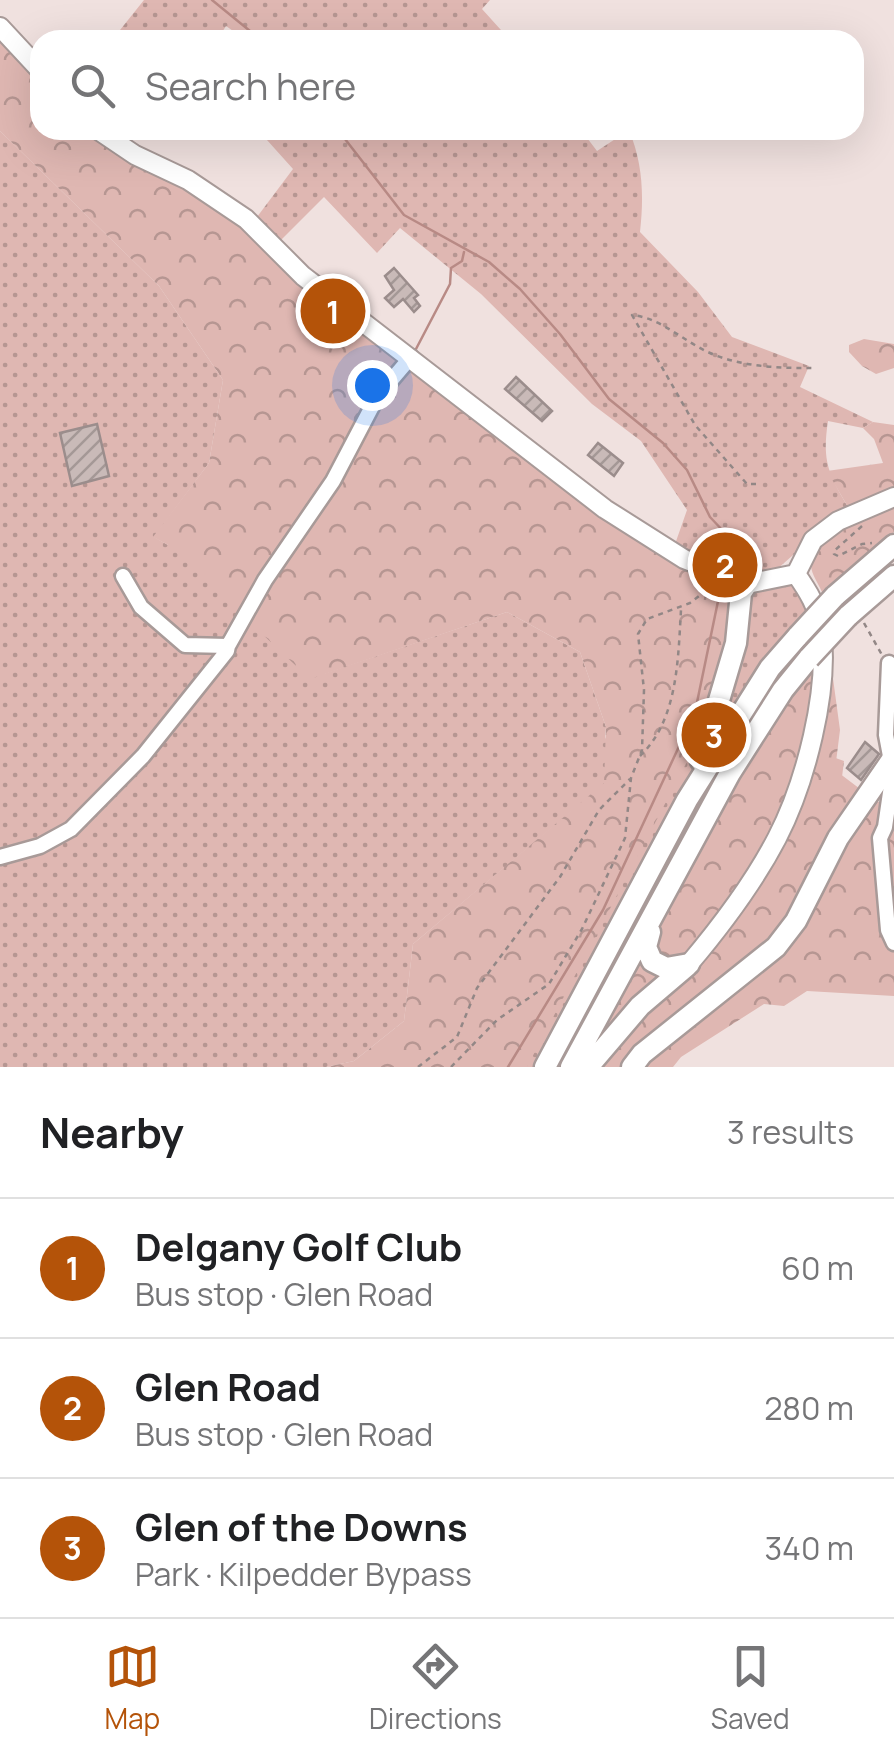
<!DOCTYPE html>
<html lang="en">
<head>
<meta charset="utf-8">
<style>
	:root { --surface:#fff; --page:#f2f2f2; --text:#202124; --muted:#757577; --line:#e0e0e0; --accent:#b45309 }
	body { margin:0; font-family:Manrope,sans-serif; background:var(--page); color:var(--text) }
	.you { position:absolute; left:372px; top:385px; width:35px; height:35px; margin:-25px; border:8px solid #fff; border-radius:50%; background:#1a73e8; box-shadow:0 0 0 15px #1a73e833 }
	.badge { display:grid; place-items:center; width:65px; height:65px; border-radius:50%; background:var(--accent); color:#fff; font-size:32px; font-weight:700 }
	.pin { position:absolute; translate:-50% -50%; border:5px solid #fff; box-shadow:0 2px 10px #0006 }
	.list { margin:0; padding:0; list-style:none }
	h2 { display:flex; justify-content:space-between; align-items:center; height:130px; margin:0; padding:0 40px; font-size:42px }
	h2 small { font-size:32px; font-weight:400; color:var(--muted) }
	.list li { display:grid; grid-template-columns:65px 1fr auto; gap:30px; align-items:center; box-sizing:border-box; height:140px; padding:0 40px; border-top:2px solid var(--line) }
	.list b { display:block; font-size:38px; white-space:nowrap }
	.list p { margin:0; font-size:32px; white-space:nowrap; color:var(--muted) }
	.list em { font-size:32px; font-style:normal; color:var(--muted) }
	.icon { flex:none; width:55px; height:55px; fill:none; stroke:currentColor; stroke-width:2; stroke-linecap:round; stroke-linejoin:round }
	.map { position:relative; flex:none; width:894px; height:1067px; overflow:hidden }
	.search { position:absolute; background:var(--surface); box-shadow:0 10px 40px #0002; left:30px; right:30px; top:30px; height:110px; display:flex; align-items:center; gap:25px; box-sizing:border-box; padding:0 35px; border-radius:30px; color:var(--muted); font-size:38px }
	.sheet { height:550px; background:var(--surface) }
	nav { display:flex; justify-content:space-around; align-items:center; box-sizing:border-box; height:140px; border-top:2px solid var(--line); background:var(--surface); font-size:28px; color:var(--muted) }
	nav a { display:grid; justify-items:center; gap:5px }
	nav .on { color:var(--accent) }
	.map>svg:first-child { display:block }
	.green { fill:url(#green-dots); fill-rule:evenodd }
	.forest { fill:url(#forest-crowns) }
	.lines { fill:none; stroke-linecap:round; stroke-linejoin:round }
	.stream { stroke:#b88a85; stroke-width:2.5 }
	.building { fill:url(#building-hatch); stroke:#9b8d8c; stroke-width:2.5 }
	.minor-casing { stroke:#a89a98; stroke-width:19 }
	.major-casing { stroke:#a89a98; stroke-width:22 }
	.highway-casing { stroke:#a89a98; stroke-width:25 }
	.path { stroke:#928786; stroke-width:2.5; stroke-dasharray:5 5; stroke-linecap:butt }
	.minor { stroke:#fff; stroke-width:14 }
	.major { stroke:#fff; stroke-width:18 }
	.highway { stroke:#fff; stroke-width:20 }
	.highway-bridge-casing { stroke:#a89a98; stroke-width:25; stroke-linecap:butt }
	.highway-bridge { stroke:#fff; stroke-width:20 }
</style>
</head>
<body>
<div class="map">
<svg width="894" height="1067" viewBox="0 0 894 1067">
	<defs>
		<pattern id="green-dots" width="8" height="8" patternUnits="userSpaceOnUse" patternTransform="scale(2.5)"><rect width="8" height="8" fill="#dfb7b2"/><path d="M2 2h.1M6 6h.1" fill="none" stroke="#b69692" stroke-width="1.8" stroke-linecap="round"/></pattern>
		<pattern id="forest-crowns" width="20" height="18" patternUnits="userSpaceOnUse" patternTransform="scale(2.5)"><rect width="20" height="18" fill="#dfb7b2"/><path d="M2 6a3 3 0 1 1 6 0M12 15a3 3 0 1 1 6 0" fill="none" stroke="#b69692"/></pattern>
		<pattern id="building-hatch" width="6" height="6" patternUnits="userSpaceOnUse" patternTransform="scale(2.5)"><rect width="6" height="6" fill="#c9bab8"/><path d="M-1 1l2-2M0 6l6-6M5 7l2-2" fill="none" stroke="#a49896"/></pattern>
	</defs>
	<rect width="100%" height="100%" fill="#f0e1df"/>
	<path class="green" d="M144 0H490L482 9 510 40H246L226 26 217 40H112Z
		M258 130H581L597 151 629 130C643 164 644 196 640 232L698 292 732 337 809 366 800 387 873 422 863 428 828 421C822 461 828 473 848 507L776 570 758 575 726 561H708L674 547 687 510 641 441 592 404 481 294 400 228 377 253 324 197 279 242 257 217 293 169Z
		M0 131 159 286 223 380 209 463 154 537 168 545 559 487 728 590 749 593 791 580 810 599 824 650 816 751 844 761 816 986 765 999 721 1024 668 1067H365L451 976 573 810 413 944 404 1021 354 1061 326 1067H0ZM568 564 617 717 605 739 606 727 580 652 507 612 323 674Z"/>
	<path class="forest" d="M0 31 40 77V130H94L242 223 586 502 720 585 729 599V625L689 758 527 1067H326L354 1061 404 1021 413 944 604 783 606 727 580 652 507 612 310 679 168 545 153 537 209 463 223 380 159 286 0 131Z
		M864 339 894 344V368L876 374 862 366 849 352V345Z
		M873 422 894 425V491L848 507 827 471 883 463 874 439 863 428Z
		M894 502V532L823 595C820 585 811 575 811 565 809 540 875 510 894 502Z
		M829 649 840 730 835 770 876 801 894 807V996L807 991 784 1006 764 1004 681 1057 673 1067H583L712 826 778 711Z"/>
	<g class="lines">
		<path class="stream" d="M212 0 261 40
			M338 130 404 215 489 262 520 289 560 334 609 399 663 443 687 470 710 517 725 533 723 564
			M416 349 450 284 451 268 462 261 464 252
			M508 1067 603 910 695 712 722 582"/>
	</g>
	<path class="building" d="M394 268 418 295 414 298 420 306 414 312 403 299 394 307 385 298 394 290 385 276Z
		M516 377 552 411 542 421 505 389Z
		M97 424 109 476 72 486 60 433Z
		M598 443 623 463 614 476 588 455Z
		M865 742 879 754 861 780 847 768Z"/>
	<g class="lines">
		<g class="minor-casing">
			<path id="minor" d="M123 576 141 607 185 645 228 646 265 580 333 481 377 397 411 357
				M889 663 886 735 893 772 885 827 880 838 888 930 894 943
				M0 857 40 846 71 829 143 756 227 651 228 646"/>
		</g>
		<g class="major-casing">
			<path id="major" d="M0 27 40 70
				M98 130 135 155 188 180 246 219 303 276 605 509 684 559 747 584 796 574
				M796 574 813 540 838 521 894 497
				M689 964C722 925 753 884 777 838 805 784 830 690 821 629 818 607 808 591 796 574"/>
		</g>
		<g class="highway-casing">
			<path id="highway" d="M835 596 894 545
				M848 616 894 576
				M701 761 736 643 741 593 747 584
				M650 932 646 947 652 961 666 968 689 964
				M545 1067 687 800 770 668 798 636
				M571 1067 730 773 783 690 809 658
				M588 1067 640 1006 687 966
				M632 1067 642 1054 776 947 796 921 838 838 891 761"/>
		</g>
		<path class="path" d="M756 484H747L695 425 632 315C661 318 683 341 710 353 742 367 778 368 812 368
			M862 526 834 551V554L838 556 862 544 872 543
			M864 623 882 655
			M640 756C678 720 678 659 681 610
			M418 1067 457 1037 477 988 560 877 599 810 630 779
			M451 1067 497 1020 549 984 582 929 625 838 631 778 642 750 644 690 638 634 647 619 690 603 713 585"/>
		<use href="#minor" class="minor"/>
		<use href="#major" class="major"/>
		<use href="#highway" class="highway"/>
		<g class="highway-bridge-casing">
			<path id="highway-bridge" d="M798 636 835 596
				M809 658 848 616"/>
		</g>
		<use href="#highway-bridge" class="highway-bridge"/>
	</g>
</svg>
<div class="you"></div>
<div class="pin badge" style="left:333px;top:311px">1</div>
<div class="pin badge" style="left:725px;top:565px">2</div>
<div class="pin badge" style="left:714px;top:735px">3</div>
<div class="search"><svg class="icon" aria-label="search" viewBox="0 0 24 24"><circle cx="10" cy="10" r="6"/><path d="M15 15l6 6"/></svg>Search here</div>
</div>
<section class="sheet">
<h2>Nearby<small>3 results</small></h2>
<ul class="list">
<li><span class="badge">1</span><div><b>Delgany Golf Club</b><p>Bus stop · Glen Road</p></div><em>60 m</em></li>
<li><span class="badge">2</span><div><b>Glen Road</b><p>Bus stop · Glen Road</p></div><em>280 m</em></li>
<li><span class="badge">3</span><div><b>Glen of the Downs</b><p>Park · Kilpedder Bypass</p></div><em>340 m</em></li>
</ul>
</section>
<nav>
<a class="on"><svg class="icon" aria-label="map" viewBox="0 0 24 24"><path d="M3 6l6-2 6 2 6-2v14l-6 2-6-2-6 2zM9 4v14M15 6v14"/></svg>Map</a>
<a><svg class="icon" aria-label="directions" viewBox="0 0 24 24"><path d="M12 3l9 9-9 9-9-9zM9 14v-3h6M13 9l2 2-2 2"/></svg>Directions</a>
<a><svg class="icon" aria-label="saved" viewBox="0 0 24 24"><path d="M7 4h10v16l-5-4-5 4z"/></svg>Saved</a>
</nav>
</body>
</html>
